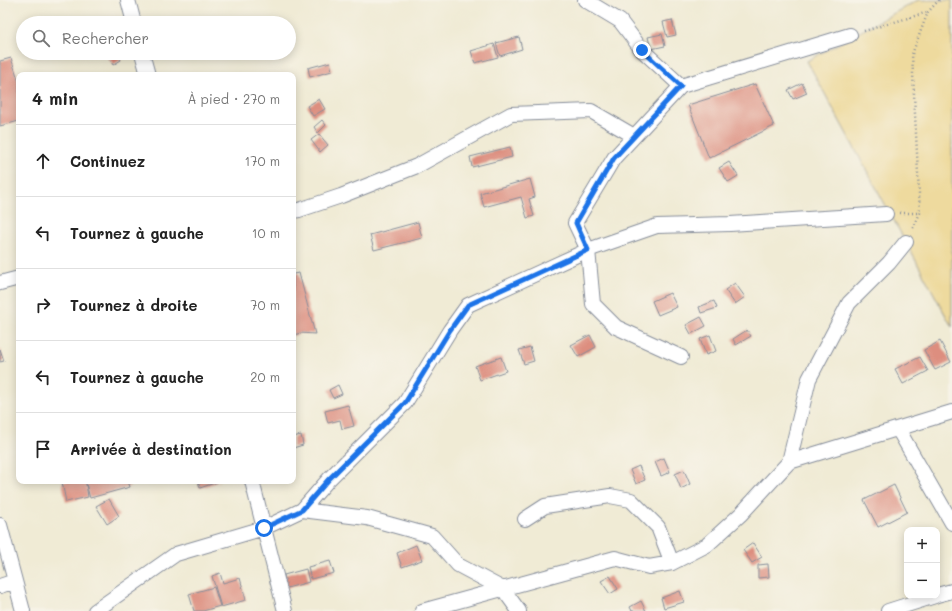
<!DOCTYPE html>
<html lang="fr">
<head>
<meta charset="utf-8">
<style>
	:root { --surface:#fff; --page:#f6f6f6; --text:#222; --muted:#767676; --line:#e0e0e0 }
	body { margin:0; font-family:Mali,sans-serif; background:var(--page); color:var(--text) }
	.controls { position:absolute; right:12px; bottom:12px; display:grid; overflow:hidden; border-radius:8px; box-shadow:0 2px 10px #0003 }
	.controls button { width:36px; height:36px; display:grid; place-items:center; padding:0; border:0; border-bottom:1px solid var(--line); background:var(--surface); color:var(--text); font:20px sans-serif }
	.stop { position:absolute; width:12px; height:12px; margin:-9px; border:3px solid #1a73e8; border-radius:50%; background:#fff }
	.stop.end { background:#1a73e8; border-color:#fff; box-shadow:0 1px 4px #0008 }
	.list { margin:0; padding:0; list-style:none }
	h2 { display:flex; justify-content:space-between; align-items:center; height:52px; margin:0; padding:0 16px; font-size:17px }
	h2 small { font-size:13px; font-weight:400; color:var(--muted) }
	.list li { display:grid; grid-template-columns:26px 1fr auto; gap:12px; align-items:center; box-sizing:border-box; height:72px; padding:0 16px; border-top:1px solid var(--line) }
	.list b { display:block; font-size:15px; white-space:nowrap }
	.list em { font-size:13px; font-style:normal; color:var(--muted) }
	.icon { flex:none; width:22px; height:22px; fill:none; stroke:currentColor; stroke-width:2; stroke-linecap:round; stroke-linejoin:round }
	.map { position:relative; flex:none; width:952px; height:611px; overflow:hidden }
	.search { position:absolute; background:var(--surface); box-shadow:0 2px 10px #0003; left:16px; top:16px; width:280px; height:44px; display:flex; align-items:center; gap:10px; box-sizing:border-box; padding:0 14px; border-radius:22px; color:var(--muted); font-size:15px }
	.panel { position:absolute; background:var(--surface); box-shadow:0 2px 10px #0003; left:16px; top:72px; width:280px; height:412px; border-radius:8px }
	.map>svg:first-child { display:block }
	.sand { fill:#eeda9e; stroke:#84847e }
	.building { fill:#dd8e7f }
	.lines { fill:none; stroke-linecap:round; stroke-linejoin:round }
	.street-casing { stroke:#868d9a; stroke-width:16 }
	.path { stroke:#868d9a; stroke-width:2.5; stroke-dasharray:1 3; stroke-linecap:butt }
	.street { stroke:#fff; stroke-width:14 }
	.route { stroke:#1a73e8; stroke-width:5 }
</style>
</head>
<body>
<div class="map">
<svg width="952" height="611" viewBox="0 0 952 611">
	<rect width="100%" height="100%" fill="#f7f3e8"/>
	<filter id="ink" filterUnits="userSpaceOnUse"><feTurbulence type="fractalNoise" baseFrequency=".025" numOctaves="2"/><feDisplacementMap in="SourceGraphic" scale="8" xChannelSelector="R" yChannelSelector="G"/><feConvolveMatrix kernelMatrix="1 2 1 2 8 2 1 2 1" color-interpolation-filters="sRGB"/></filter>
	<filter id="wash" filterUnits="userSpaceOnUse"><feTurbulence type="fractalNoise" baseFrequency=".012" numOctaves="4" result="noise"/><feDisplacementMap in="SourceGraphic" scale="16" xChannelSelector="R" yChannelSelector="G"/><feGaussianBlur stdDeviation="0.9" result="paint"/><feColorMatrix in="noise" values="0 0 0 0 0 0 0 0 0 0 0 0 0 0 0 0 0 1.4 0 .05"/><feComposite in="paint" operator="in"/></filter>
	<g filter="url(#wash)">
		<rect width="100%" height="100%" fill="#f0ebd5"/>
		<path class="sand" d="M918 0H952V327L807 61Z"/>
		<g id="blocks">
			<path class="building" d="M125 19 126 23H111Z
				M672 20 676 35 667 37 663 22Z
				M662 34 665 46 651 49 648 37Z
				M519 37 522 49 500 56 496 43Z
				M494 44 498 57 475 63 471 51Z
				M110 53H117L121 60 113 65 107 55Z
				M11 58 19 82V121L0 126V61Z
				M330 62 332 71 310 77 308 68Z
				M802 83 807 93 793 99 788 90Z
				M755 84 774 126 709 158 688 105Z
				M319 99 325 109 313 116 307 106Z
				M322 120 326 125 318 133 314 127Z
				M319 134 328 145 320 152 311 140Z
				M510 147 512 157 472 167 470 157Z
				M729 162 738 176 728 182 719 168Z
				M530 179 535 197 529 199 534 216 527 218 521 197 484 207 480 193Z
				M418 222 422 238 374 250 370 235Z
				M299 273 315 334 300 333 293 336V274Z
				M735 283 745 297 735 304 725 290Z
				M670 293 677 307 658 315 652 301Z
				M714 301 717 308 701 313 699 307Z
				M701 317 706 326 691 334 686 325Z
				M747 330 751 336 736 345 733 339Z
				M590 335 596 347 578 357 571 345Z
				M710 335 716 351 706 355 700 339Z
				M940 341 951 362 935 370 924 350Z
				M530 347 534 361 524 364 519 350Z
				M0 349 4 361 0 362Z
				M501 357 506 371 480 380 475 366Z
				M920 357 928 371 903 384 895 369Z
				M338 385 342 394 333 398 329 390Z
				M348 405 354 426 342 429 340 420 328 423 325 411Z
				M301 435 303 445 293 448V437Z
				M664 458 670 472 661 476 655 462Z
				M639 466 645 480 636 484 630 470Z
				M684 470 690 484 681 489 675 474Z
				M68 481H128L130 487 90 498 86 484 88 497 66 502 62 482Z
				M198 481H220L200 488Z
				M894 485 907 512 878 527 864 500Z
				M109 499 119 516 107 524 96 506Z
				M753 543 762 557 752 563 743 550Z
				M416 545 422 560 402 567 397 553Z
				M330 561 334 573 311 579 308 567Z
				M768 564 769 577 758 578V565Z
				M306 569 309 582 287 588 284 575Z
				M220 573 223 583 240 578 246 600 221 607 212 576Z
				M610 576 618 589 610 594 601 581Z
				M214 587 220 606 203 611H194L189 594Z
				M680 591 684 602 664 608 661 598Z
				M641 601 646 611H632L630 607Z"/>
		</g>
	</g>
	<g filter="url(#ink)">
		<use href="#blocks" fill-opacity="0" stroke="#868d9a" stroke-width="1"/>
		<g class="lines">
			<g class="street-casing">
				<path id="street" d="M128 0 134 23
					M585 0 620 21 642 50 681 86
					M142 53 148 75
					M293 211 299 210 341 196 417 166 511 114 591 111 634 136
					M0 283 19 278
					M681 357 616 327 593 304 588 250 575 223 614 158 681 86 850 35
					M898 429 952 523
					M789 462 809 379 849 303 889 263 906 242
					M252 481 285 611
					M302 510 367 518 432 536 458 565 503 589 519 611
					M525 519 545 506 610 496 631 500 658 527 672 563
					M0 525 23 611
					M0 586 15 581
					M937 595 952 591
					M95 611 176 554 264 528 302 510 329 479 405 403 450 330 468 305 588 250 657 226 730 224 886 214
					M422 611 615 558 649 567 672 563 707 545 741 514 789 462 952 412
					M888 611 935 596"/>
			</g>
			<path class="path" d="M864 31 928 12
				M900 213H920
				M913 228 920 213 912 54 928 12 939 0"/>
			<use href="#street" class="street"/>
		</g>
	</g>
	<g class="lines" filter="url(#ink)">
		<path class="route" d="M264 528 302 510 329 479 405 403 450 330 468 305 588 250 576 223 614 158 681 86 642 50"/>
	</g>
</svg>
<div class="controls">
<button>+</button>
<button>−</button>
</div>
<div class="stop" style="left:264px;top:528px"></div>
<div class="stop end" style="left:642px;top:50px"></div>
<div class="search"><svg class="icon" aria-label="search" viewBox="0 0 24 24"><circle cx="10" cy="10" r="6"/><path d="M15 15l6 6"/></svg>Rechercher</div>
<section class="panel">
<h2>4 min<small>À pied · 270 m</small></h2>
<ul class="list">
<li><svg class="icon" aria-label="ahead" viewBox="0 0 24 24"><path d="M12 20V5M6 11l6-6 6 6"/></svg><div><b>Continuez</b></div><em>170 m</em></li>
<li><svg class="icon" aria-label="left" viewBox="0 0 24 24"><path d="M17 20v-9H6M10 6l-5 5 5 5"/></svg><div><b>Tournez à gauche</b></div><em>10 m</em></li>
<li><svg class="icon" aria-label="right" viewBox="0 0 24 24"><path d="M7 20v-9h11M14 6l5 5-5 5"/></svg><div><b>Tournez à droite</b></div><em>70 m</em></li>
<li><svg class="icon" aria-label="left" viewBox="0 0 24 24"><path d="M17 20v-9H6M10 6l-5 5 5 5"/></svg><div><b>Tournez à gauche</b></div><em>20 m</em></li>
<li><svg class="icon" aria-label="arrive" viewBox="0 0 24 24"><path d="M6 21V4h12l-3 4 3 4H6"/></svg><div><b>Arrivée à destination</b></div></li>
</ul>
</section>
</div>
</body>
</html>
